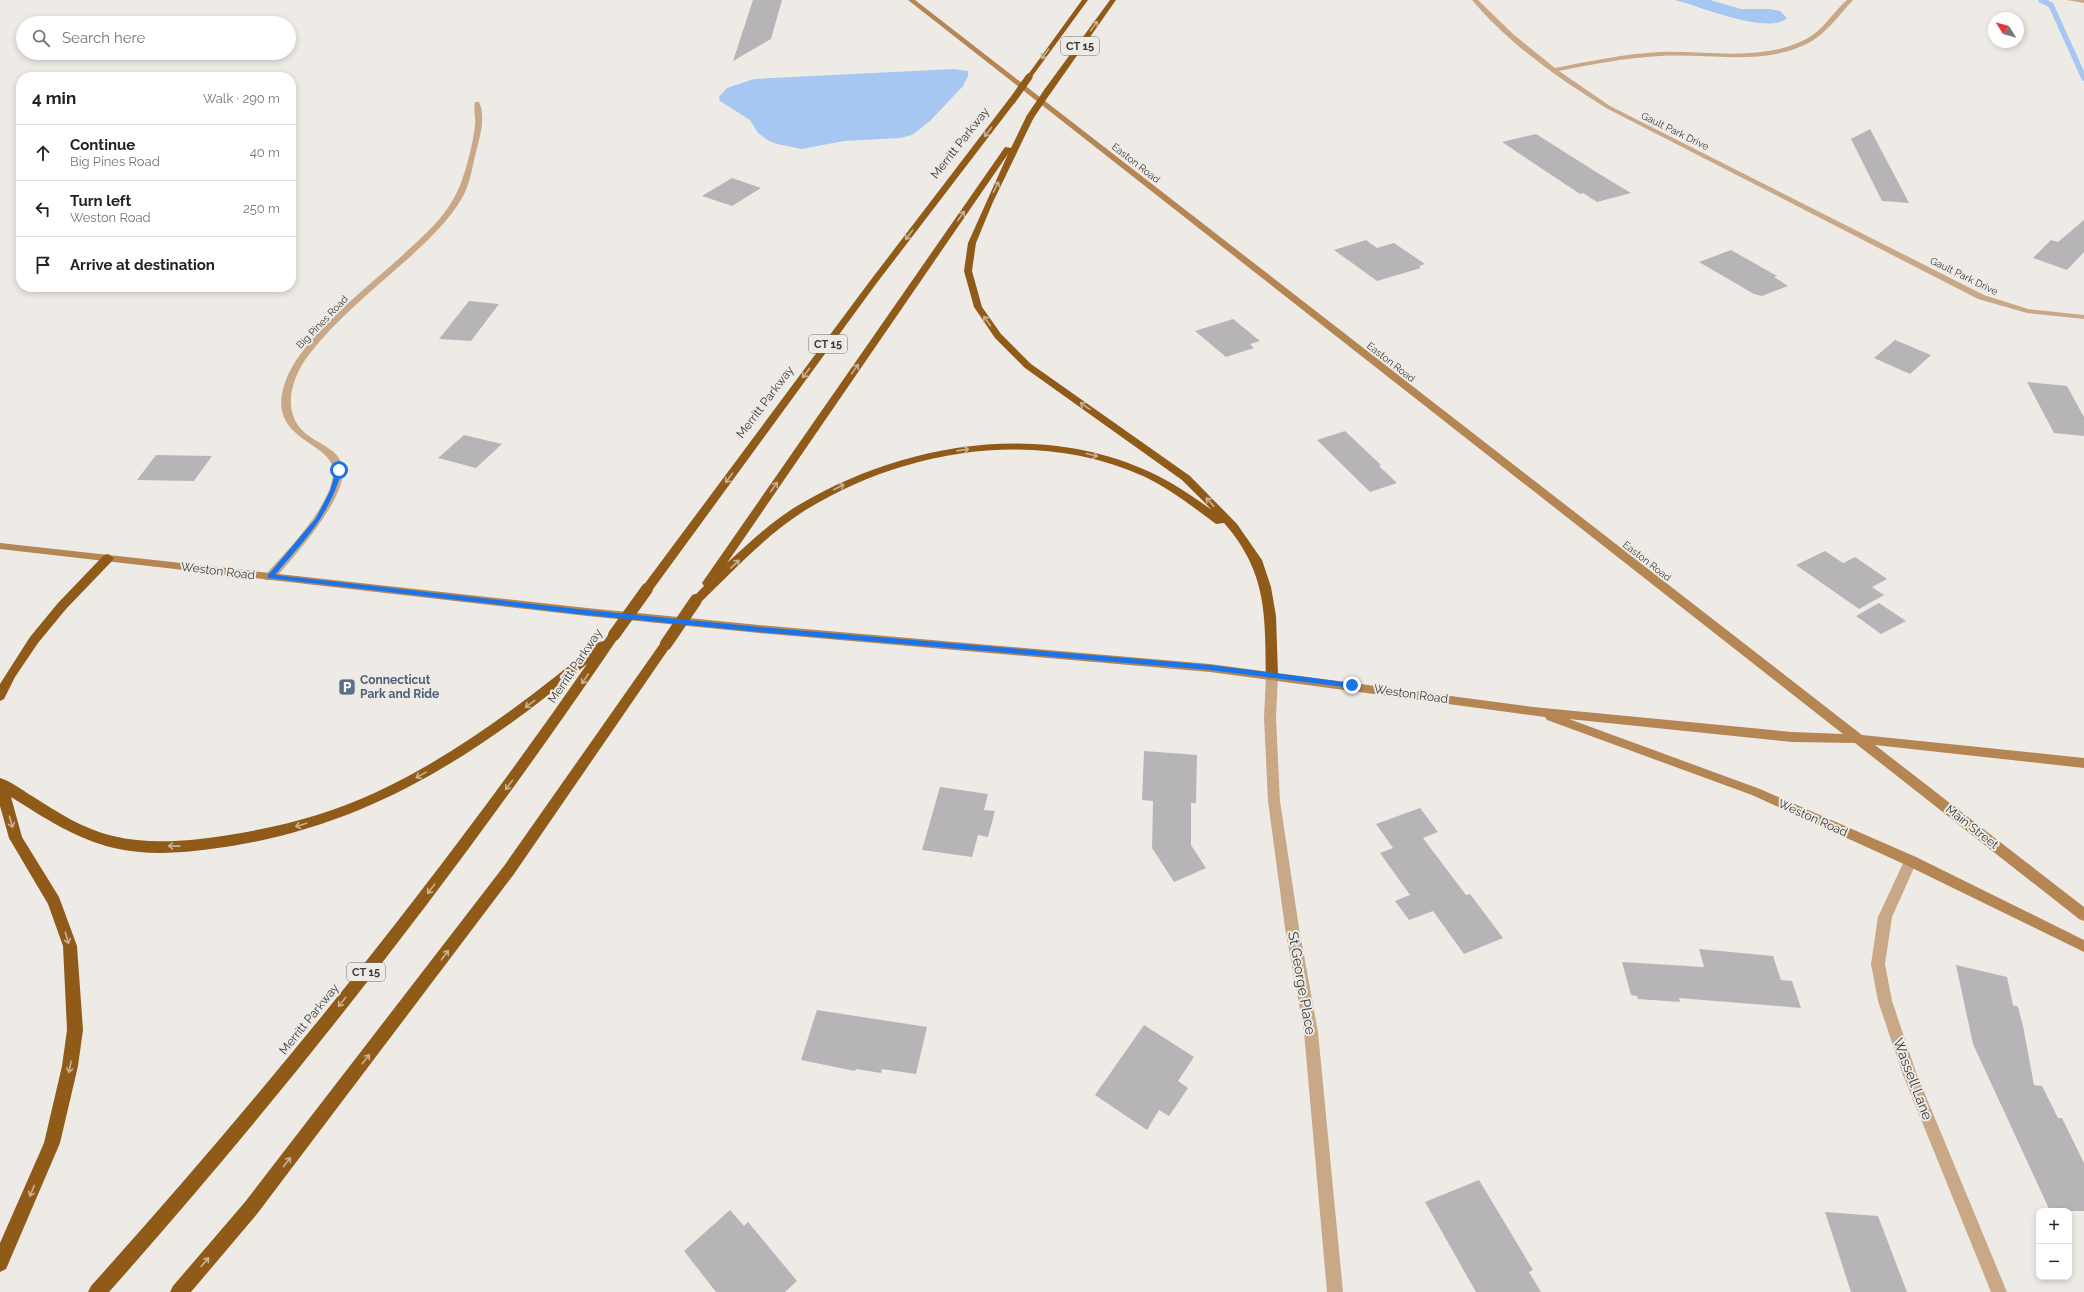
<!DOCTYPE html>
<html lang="en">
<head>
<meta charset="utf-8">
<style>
	:root { --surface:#fff; --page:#f2f2f2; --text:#222; --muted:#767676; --line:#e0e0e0 }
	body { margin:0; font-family:Raleway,sans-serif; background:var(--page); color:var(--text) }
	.controls { position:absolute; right:12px; bottom:12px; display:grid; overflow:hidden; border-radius:8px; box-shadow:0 2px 6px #0003 }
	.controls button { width:36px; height:36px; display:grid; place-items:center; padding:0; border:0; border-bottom:1px solid var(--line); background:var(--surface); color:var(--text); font:20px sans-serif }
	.compass { position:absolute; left:1988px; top:12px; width:36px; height:36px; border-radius:50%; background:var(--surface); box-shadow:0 2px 6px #0003; rotate:307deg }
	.stop { position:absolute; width:12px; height:12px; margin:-9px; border:3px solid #1a73e8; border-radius:50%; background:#fff }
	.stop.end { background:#1a73e8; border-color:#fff; box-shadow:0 1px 4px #0008 }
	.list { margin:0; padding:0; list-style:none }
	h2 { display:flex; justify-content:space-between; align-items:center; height:52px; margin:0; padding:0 16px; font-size:17px }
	h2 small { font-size:13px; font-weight:400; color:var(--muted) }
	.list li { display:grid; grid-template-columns:26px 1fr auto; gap:12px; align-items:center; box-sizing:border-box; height:56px; padding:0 16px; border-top:1px solid var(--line) }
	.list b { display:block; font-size:15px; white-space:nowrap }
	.list p { margin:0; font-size:13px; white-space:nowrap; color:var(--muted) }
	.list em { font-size:13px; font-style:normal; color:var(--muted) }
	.icon { flex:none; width:22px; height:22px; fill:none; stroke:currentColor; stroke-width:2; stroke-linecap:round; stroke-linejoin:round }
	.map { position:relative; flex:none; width:2084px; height:1292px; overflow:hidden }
	.search { position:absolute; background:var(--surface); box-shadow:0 2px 6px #0003; left:16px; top:16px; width:280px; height:44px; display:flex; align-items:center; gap:10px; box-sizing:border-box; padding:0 14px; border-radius:22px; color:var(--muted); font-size:15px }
	.panel { position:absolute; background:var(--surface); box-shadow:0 2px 6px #0003; left:16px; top:72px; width:280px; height:220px; border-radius:16px }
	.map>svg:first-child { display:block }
	.water { fill:#a5c7f2 }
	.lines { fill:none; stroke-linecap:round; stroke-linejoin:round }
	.stream { stroke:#a5c7f2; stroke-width:5.5 }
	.building { fill:#b7b4b8 }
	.minor { fill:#c8a887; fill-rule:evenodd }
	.secondary { fill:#b58653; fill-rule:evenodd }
	.motorway { fill:#905b18; fill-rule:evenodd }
	.motorway-bridge-far1 { stroke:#905b18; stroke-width:7 }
	.motorway-bridge { stroke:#905b18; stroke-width:12 }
	.oneway { stroke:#c8b194 }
	.route { fill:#1a73e8 }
	.labels { text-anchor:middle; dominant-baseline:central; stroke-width:4; stroke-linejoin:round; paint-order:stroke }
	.far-street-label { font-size:10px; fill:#3b3a38; stroke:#eeebe7 }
	.shield { fill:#eeebe7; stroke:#716f6c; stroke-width:1 }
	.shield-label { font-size:11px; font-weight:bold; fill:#3b3a38 }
	.street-label { font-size:12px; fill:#3b3a38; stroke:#eeebe7 }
	.service-label { font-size:12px; font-weight:bold; fill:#4e5e75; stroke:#eeebe7; text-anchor:start }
	.near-street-label { font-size:14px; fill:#3b3a38; stroke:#eeebe7 }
</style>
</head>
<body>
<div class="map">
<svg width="2084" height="1292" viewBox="0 0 2084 1292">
	<rect width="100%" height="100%" fill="#eeebe7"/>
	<path class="water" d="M1675 0H1710L1741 9H1769L1780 11 1787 18C1770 36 1696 5 1675 0Z
		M954 69 968 71V76L963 86 930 121 912 135 900 138 844 141 802 149 777 144 769 141 758 133 750 120 720 101 719 97 727 88 754 79Z"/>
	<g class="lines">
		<path class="stream" d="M2041 0 2051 5 2084 78"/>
	</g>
	<path class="building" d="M753 0H782L771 39 733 61Z
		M1870 129 1897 180 1909 203 1882 201 1851 139Z
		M1536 134 1601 175 1631 193 1597 202 1583 193 1580 194 1502 142Z
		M732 178 761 188 732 206 702 196Z
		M2084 220V252L2067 270 2033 258 2051 240 2058 242Z
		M1366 240 1377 248 1394 243 1425 264 1419 266 1421 268 1377 281 1334 250Z
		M1731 250 1777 276 1774 277 1788 286 1762 296 1754 294 1699 262Z
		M469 301 499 304 471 341 439 339Z
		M1233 319 1260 341 1250 344 1254 348 1226 357 1195 331Z
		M1895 340 1931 355 1910 374 1874 358Z
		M2027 382 2067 386 2084 417V436L2054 433Z
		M1345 431 1381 465 1379 466 1397 483 1370 492 1317 440Z
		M464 435 502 444 476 468 438 458Z
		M156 455 212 456 194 481 137 480Z
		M1825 551 1843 563 1855 557 1887 579 1872 587 1884 595 1859 609 1796 565Z
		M1879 603 1906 621 1881 634 1856 616Z
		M1144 751 1197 755 1196 803H1191V845L1206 868 1174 882 1152 848 1153 801 1142 800Z
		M940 787 988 794 984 810 995 811 988 837 978 835 972 857 922 850Z
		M1420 808 1438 832 1423 838 1466 895 1470 894 1503 938 1464 954 1433 911 1409 920 1395 901 1410 895 1380 853 1393 848 1376 824Z
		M1699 949 1773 956 1781 980 1792 981 1801 1008 1679 998 1680 1002 1638 999 1637 996 1631 995 1622 962 1704 967Z
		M1956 965 2007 977 2013 1005 2018 1007 2023 1026 2034 1085 2042 1086 2058 1118H2062L2084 1163V1211H2050L1973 1044Z
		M817 1010 927 1027 916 1074 882 1069 881 1073 856 1069 855 1071 801 1060Z
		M1144 1025 1194 1057 1178 1081 1188 1088 1169 1116 1159 1110 1147 1130 1095 1095Z
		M1479 1180 1533 1270 1529 1272 1541 1292H1476L1425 1202Z
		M730 1210 744 1226 748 1222 797 1281 785 1292H716L684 1251Z
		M1825 1212 1878 1216 1907 1292H1851Z"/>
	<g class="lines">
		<path class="minor" d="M1472 0H1478L1513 34 1555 68C1590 61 1625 54 1660 52 1708 50 1763 63 1808 38 1824 29 1833 12 1847 0H1853C1841 13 1828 31 1812 41 1767 67 1710 53 1660 56 1626 58 1592 64 1559 71L1610 106 1984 295 2028 309 2084 315V319L2027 313 1978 299 1606 108C1558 78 1509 44 1472 0Z
			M2067 0H2084V3Z
			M475 102H479C486 117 480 137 476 152 472 168 470 184 462 198 449 221 429 239 410 257 375 288 337 318 308 356 292 377 281 411 304 432 317 444 343 450 343 471 343 503 294 556 274 580H266L265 577 266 574C287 551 333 504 333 472 334 439 257 442 289 373 296 358 308 344 319 332 345 304 375 280 404 254 422 237 442 220 454 198 464 181 473 145 475 125 476 118 473 108 475 102Z
			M1272 671 1276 672 1278 675 1276 718 1280 801 1299 928 1318 1032 1343 1292H1327L1304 1032 1285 928 1268 801 1264 718 1266 675 1268 672Z
			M1911 856 1916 857 1917 861 1892 917 1885 964 1892 1001 1917 1075 2007 1292H1991L1903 1075 1878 1001 1871 964 1878 917 1906 857Z"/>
		<path class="secondary" d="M908 0H915L1862 735 2084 758V768L1875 745 2084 907V921L2079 919 1855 743 1792 742 1569 719 1760 789 1916 857 2084 940V952L1906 865 1752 795 1547 720 1545 717 1210 672 759 633 587 616 0 549V543L587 608 759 625 1210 664 1533 707 1792 732 1843 734Z"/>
		<path class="motorway" d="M1082 0H1088L1031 78H1027V76Z
			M1110 0H1116L1050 94H1044V90Z
			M1009 99 1016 101 876 284 651 592H643L641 589 643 586 870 281Z
			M1027 115 1034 117 993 202 976 243 972 271 982 307 1001 334 1031 364 1190 476 1237 524 1262 560 1271 587 1276 616 1278 675 1276 678H1268L1266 675C1265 614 1267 572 1224 523L1216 524C1193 507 1169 488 1143 476 1034 427 902 450 804 511 765 536 733 571 700 603L696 604 690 600 704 586 702 583 704 580 1005 147 1011 148ZM1008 154 968 243 964 271 974 307 995 338 1025 368 1182 480 1212 510C1192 496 1172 482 1150 472 1037 420 901 444 797 506 772 521 749 543 727 563Z
			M108 554 114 558 112 561 66 609 38 643 15 677 4 699 0 701V684L30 637 58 603 104 555Z
			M614 631 620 635 618 638C463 866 292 1086 109 1292H88L91 1286C268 1089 436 882 587 664 479 753 373 823 232 846 193 852 152 857 114 848 76 839 43 817 11 797L22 837 59 897 77 946 83 1030 78 1066 60 1143 6 1269 0 1272V1243L44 1143 62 1066 67 1030 63 946 48 904 9 838 0 806V778C11 781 22 790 32 796 57 812 83 829 113 836 150 845 191 841 229 835 259 830 288 824 317 815 423 782 514 710 599 642L604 641 610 632Z
			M666 640 672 644 670 647 514 874 257 1214 191 1292H170L173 1286 245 1202 504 866 662 641Z"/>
		<path class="motorway-bridge-far1" d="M1012 101 1029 77
			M1030 117 1047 92"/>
		<path class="motorway-bridge" d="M614 635 647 589
			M666 644 696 600"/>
	</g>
	<defs><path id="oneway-shaft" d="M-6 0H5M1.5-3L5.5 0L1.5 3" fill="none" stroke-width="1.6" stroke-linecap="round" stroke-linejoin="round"/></defs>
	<g class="oneway">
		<use href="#oneway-shaft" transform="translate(1094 26) rotate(-55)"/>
		<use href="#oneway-shaft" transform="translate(1045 54) rotate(127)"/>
		<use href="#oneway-shaft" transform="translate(988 132) rotate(128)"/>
		<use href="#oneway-shaft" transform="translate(996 187) rotate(-64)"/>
		<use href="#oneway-shaft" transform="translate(961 216) rotate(-55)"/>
		<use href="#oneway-shaft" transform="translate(909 235) rotate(127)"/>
		<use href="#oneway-shaft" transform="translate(987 321) rotate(-125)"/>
		<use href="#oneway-shaft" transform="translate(855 369) rotate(-55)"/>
		<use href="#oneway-shaft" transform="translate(806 373) rotate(127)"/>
		<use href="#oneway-shaft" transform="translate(1085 406) rotate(-145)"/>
		<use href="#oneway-shaft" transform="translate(963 450) rotate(-8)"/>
		<use href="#oneway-shaft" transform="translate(1092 455) rotate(14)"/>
		<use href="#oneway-shaft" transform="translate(729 478) rotate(126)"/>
		<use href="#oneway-shaft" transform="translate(774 487) rotate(-55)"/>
		<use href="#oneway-shaft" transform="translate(839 487) rotate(-27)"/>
		<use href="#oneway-shaft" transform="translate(1210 502) rotate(-132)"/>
		<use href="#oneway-shaft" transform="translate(735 564) rotate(-43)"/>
		<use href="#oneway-shaft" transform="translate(585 679) rotate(124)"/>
		<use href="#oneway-shaft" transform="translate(530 704) rotate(144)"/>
		<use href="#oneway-shaft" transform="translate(421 775) rotate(151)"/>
		<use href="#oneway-shaft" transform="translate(509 785) rotate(126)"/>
		<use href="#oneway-shaft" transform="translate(11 822) rotate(74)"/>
		<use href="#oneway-shaft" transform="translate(301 825) rotate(163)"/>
		<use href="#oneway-shaft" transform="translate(174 846) rotate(-179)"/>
		<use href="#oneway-shaft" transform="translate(431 889) rotate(127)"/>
		<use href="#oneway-shaft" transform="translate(67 938) rotate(74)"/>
		<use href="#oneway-shaft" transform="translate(445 955) rotate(-53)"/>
		<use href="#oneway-shaft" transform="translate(342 1002) rotate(129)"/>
		<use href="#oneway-shaft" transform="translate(366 1059) rotate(-52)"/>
		<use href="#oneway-shaft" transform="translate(70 1067) rotate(100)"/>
		<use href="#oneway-shaft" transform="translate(287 1162) rotate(-52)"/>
		<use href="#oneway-shaft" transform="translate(32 1191) rotate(113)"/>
		<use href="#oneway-shaft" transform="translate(205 1262) rotate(-50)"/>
	</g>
	<path class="route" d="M339 469 342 470C329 517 305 539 275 575L587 610 759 627 1210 665 1352 683 1355 685 1352 688 1210 670 759 632 587 615 268 578V575L316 518 330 491 336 470Z"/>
	<defs>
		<g id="parking-square" transform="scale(0.9)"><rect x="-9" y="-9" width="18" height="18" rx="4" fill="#5c6f8a" stroke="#eeebe7"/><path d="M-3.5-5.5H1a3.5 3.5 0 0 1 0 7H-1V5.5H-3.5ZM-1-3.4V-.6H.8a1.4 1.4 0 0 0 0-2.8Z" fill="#fff"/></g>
	</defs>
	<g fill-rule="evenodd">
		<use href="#parking-square" x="347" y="687"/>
	</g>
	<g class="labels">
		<g class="far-street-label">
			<text transform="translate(1675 131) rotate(26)">Gault Park Drive</text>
			<text transform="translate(1136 163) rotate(38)">Easton Road</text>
			<text transform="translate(1964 276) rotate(26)">Gault Park Drive</text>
			<text transform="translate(322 322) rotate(-46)">Big Pines Road</text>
			<text transform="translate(1391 362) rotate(38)">Easton Road</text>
			<text transform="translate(1647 561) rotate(38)">Easton Road</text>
		</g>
		<g class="shield">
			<rect x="1061" y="37" width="38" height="18" rx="3"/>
			<rect x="809" y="335" width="38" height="18" rx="3"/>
			<rect x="347" y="963" width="38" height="18" rx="3"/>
		</g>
		<g class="shield-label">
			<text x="1080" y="46">CT 15</text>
			<text x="828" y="344">CT 15</text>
			<text x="366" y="972">CT 15</text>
		</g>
		<g class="street-label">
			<text transform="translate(960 143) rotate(-52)">Merritt Parkway</text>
			<text transform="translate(765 402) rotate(-53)">Merritt Parkway</text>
			<text transform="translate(218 571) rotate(7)">Weston Road</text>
			<text transform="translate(575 666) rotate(-56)">Merritt Parkway</text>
			<text transform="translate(1411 694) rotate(8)">Weston Road</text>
			<text transform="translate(1813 818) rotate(24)">Weston Road</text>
			<text transform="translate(1972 827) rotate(38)">Main Street</text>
			<text transform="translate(309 1019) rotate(-51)">Merritt Parkway</text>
		</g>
		<g class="service-label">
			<text x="360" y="680">Connecticut<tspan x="360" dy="14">Park and Ride</tspan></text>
		</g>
		<g class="near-street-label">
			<text transform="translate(1302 983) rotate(80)">St George Place</text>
			<text transform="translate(1913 1079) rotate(69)">Wassell Lane</text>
		</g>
	</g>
</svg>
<div class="controls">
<button>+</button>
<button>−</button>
</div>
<svg class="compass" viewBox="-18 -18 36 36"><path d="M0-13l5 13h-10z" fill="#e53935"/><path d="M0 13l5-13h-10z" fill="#767676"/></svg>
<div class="stop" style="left:339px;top:470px"></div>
<div class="stop end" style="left:1352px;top:685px"></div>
<div class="search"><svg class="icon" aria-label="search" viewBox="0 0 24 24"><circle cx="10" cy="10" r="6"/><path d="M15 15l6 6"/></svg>Search here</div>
<section class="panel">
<h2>4 min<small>Walk · 290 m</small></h2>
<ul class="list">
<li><svg class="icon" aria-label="ahead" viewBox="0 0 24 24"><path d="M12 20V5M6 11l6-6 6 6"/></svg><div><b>Continue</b><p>Big Pines Road</p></div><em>40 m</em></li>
<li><svg class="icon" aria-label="left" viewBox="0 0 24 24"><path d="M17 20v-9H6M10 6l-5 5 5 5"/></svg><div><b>Turn left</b><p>Weston Road</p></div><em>250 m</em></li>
<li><svg class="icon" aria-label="arrive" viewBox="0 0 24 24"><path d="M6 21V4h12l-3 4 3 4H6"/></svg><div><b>Arrive at destination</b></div></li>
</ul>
</section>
</div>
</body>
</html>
